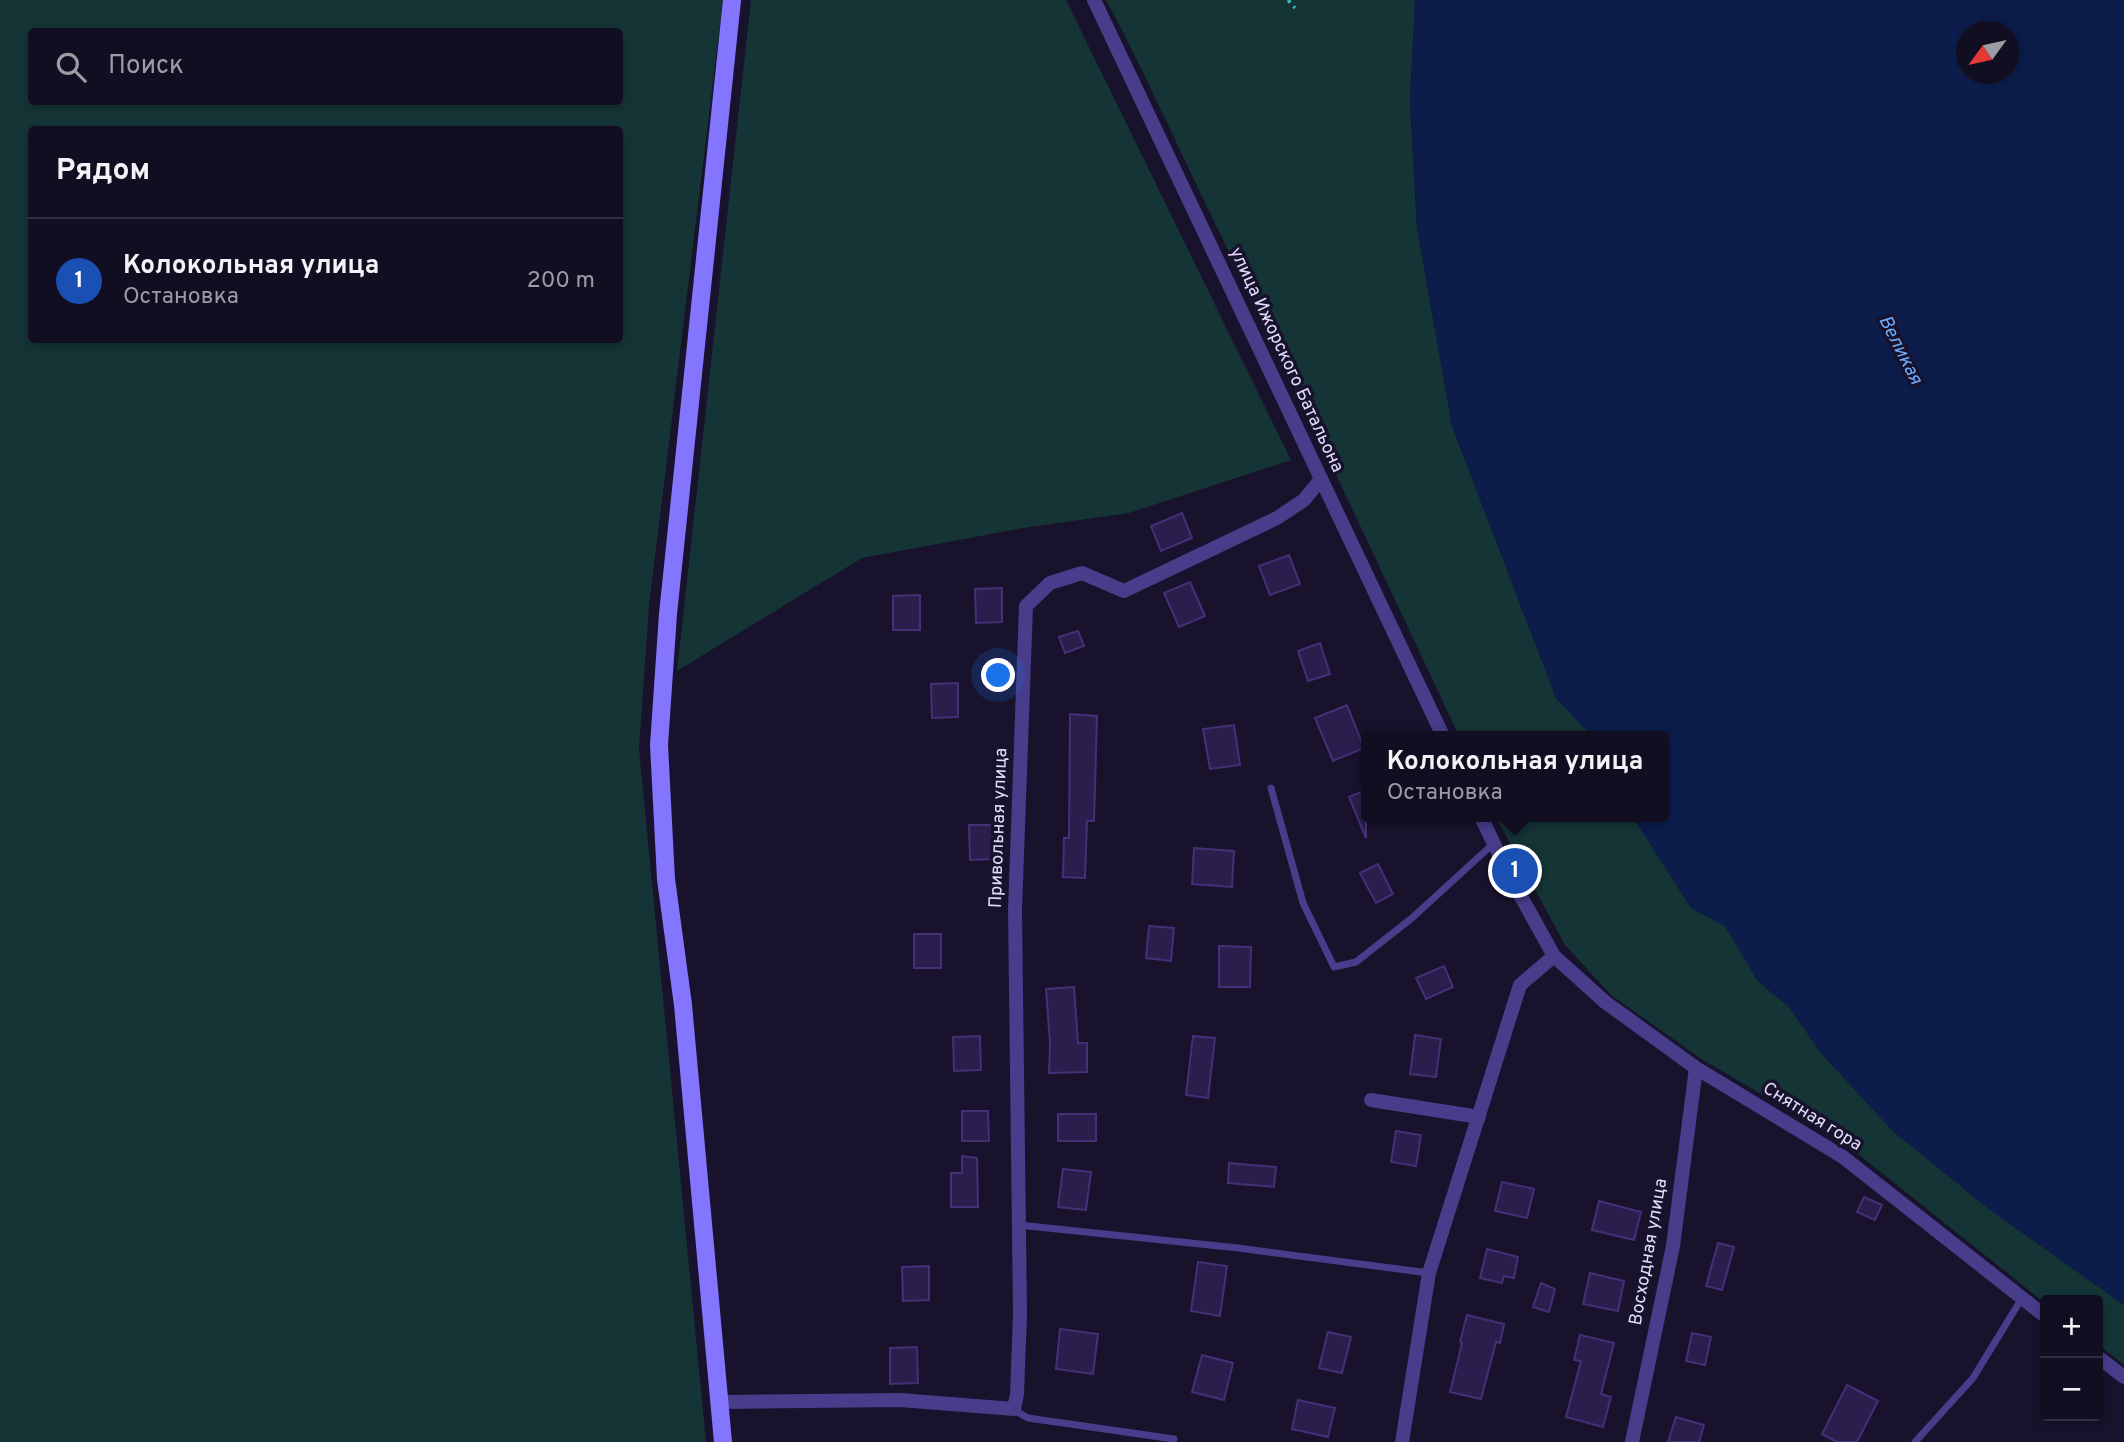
<!DOCTYPE html>
<html lang="ru">
<head>
<meta charset="utf-8">
<style>
	:root { --surface:#120e21; --page:#1f1c2e; --text:#f1f3f6; --muted:#9c9ca5; --line:#312e3f; --accent:#7c3aed }
	body { margin:0; font-family:Overpass,sans-serif; background:var(--page); color:var(--text) }
	.controls { position:absolute; right:21px; bottom:21px; display:grid; overflow:hidden; border-radius:7px; box-shadow:0 4px 10px #0003 }
	.controls button { width:63px; height:63px; display:grid; place-items:center; padding:0; border:0; border-bottom:2px solid var(--line); background:var(--surface); color:var(--text); font:35px sans-serif }
	.compass { position:absolute; left:1956px; top:21px; width:63px; height:63px; border-radius:50%; background:var(--surface); box-shadow:0 4px 10px #0003; rotate:237deg }
	.you { position:absolute; left:999px; top:676px; width:24px; height:24px; margin:-18px; border:5px solid #fff; border-radius:50%; background:#1a73e8; box-shadow:0 0 0 10px #1a73e833 }
	.badge { display:grid; place-items:center; width:46px; height:46px; border-radius:50%; background:var(--accent); color:#fff; font-size:23px; font-weight:700 }
	.pin { position:absolute; translate:-50% -50%; border:4px solid #fff; box-shadow:0 2px 7px #0006 }
	.popup { position:absolute; left:1361px; top:731px; width:308px; height:91px; box-sizing:border-box; display:grid; place-content:center; border-radius:7px; background:var(--surface); filter:drop-shadow(0 2px 5px #0005); font-size:23px; white-space:nowrap; color:var(--muted) }
	.popup b { font-size:26px; color:var(--text) }
	.popup::after { content:''; position:absolute; left:50%; top:100%; margin-left:-14px; border:14px solid transparent; border-top-color:var(--surface) }
	.list { margin:0; padding:0; list-style:none }
	h2 { display:flex; justify-content:space-between; align-items:center; height:91px; margin:0; padding:0 28px; font-size:30px }
	h2 small { font-size:23px; font-weight:400; color:var(--muted) }
	.list li { display:grid; grid-template-columns:46px 1fr auto; gap:21px; align-items:center; box-sizing:border-box; height:126px; padding:0 28px; border-top:2px solid var(--line) }
	.list b { display:block; font-size:26px; white-space:nowrap }
	.list p { margin:0; font-size:23px; white-space:nowrap; color:var(--muted) }
	.list em { font-size:23px; font-style:normal; color:var(--muted) }
	.icon { flex:none; width:38px; height:38px; fill:none; stroke:currentColor; stroke-width:2; stroke-linecap:round; stroke-linejoin:round }
	.map { position:relative; flex:none; width:2124px; height:1442px; overflow:hidden }
	.search { position:absolute; background:var(--surface); box-shadow:0 4px 10px #0003; left:28px; top:28px; width:595px; height:77px; display:flex; align-items:center; gap:18px; box-sizing:border-box; padding:0 24px; border-radius:7px; color:var(--muted); font-size:26px }
	.panel { position:absolute; background:var(--surface); box-shadow:0 4px 10px #0003; left:28px; top:126px; width:595px; height:217px; border-radius:7px }
	.map>svg:first-child { display:block }
	.green { fill:#153436; fill-rule:evenodd }
	.water { fill:#0c1d4b; fill-rule:evenodd }
	.building { fill:#2b1e4d; stroke:#453078; stroke-width:2 }
	.lines { fill:none; stroke-linecap:round; stroke-linejoin:round }
	.path { stroke:#32babd; stroke-width:3.5; stroke-dasharray:3.5 5; stroke-linecap:butt }
	.lane { stroke:#473d8a; stroke-width:7 }
	.street { stroke:#473d8a; stroke-width:14 }
	.secondary { stroke:#8475fe; stroke-width:18 }
	.labels { text-anchor:middle; dominant-baseline:central; stroke-width:7; stroke-linejoin:round; paint-order:stroke }
	.street-label { font-size:18px; fill:#e3ddff; stroke:#18122c }
	.water-label { font-size:19px; font-style:italic; fill:#6cadfe; stroke:#18122c }
</style>
</head>
<body>
<div class="map">
<svg width="2124" height="1442" viewBox="0 0 2124 1442">
	<rect width="100%" height="100%" fill="#18122c"/>
	<path class="green" d="M0 0H723L649 606 639 749 706 1442H0ZM32 32H620V102H32ZM32 130H620V340H32Z
		M751 0H1066L1291 460 1129 513 1023 528 862 558 677 671Z
		M1106 0H1415L1410 102 1417 227 1452 426 1556 698 1592 736H1459C1378 563 1297 391 1213 219 1177 146 1145 72 1106 0Z
		M1496 817H1633L1691 908 1725 926 1758 981 1789 1007 1821 1053 1894 1132 1989 1209 2124 1305V1365L2098 1344V1300H2045V1303L1848 1146 1700 1058 1611 995 1565 945Z"/>
	<path class="water" d="M1415 0H2124V1305L1989 1209 1894 1132 1821 1053 1789 1007 1758 981 1725 926 1691 908 1633 817H1664V736H1592L1556 698 1452 426 1417 227 1410 102ZM1966 32H2008V74H1966Z"/>
	<path class="building" d="M1182 513 1192 538 1161 551 1151 526Z
		M1289 555 1300 584 1270 595 1259 566Z
		M1190 582 1205 616 1179 627 1164 593Z
		M1002 588V622L976 623 975 589Z
		M920 595V630H893V596Z
		M1078 631 1084 646 1065 653 1059 637Z
		M1320 643 1330 674 1308 681 1298 651Z
		M958 683V717L932 718 931 684Z
		M1347 705 1364 748 1333 761 1315 718Z
		M1070 714 1097 716 1094 821H1087L1085 878 1063 877 1064 838H1069Z
		M1234 725 1240 765 1210 769 1203 729Z
		M1366 790V838L1349 797Z
		M969 825H996V859L970 860Z
		M1194 848 1234 851 1232 887 1192 884Z
		M1378 864 1393 894 1376 903 1360 873Z
		M1149 926 1174 928 1171 961 1146 958Z
		M914 934H941V968H914Z
		M1219 946 1251 947 1250 987H1219Z
		M1444 966 1453 987 1426 999 1416 978Z
		M1074 987 1078 1043H1087V1072L1049 1073 1050 1044 1046 989Z
		M1415 1035 1441 1039 1436 1077 1410 1074Z
		M980 1036 981 1070 954 1071 953 1037Z
		M1193 1036 1215 1038 1208 1098 1186 1095Z
		M962 1111H988L989 1141H962Z
		M1058 1114H1096V1141H1058Z
		M1396 1131 1421 1135 1416 1166 1391 1162Z
		M962 1156 977 1158 978 1207H951V1173H962Z
		M1229 1163 1276 1167 1274 1187 1228 1183Z
		M1063 1169 1091 1172 1086 1210 1058 1207Z
		M1502 1182 1534 1189 1527 1218 1495 1211Z
		M1864 1197 1882 1205 1875 1220 1857 1212Z
		M1599 1201 1641 1212 1634 1240 1592 1230Z
		M1718 1243 1734 1247 1722 1290 1706 1286Z
		M1487 1249 1518 1257 1514 1278 1504 1276 1502 1283 1480 1278Z
		M1198 1262 1227 1266 1220 1316 1191 1311Z
		M929 1266V1300L903 1301 902 1267Z
		M1590 1273 1624 1281 1618 1311 1583 1304Z
		M1541 1283 1555 1289 1549 1312 1533 1307Z
		M1467 1315 1504 1324 1500 1343 1496 1342 1481 1399 1450 1392 1462 1343 1460 1342Z
		M1060 1329 1098 1334 1093 1374 1056 1369Z
		M1328 1332 1351 1337 1342 1373 1319 1368Z
		M1692 1333 1711 1337 1705 1365 1686 1361Z
		M1580 1335 1614 1343 1601 1394 1611 1397 1603 1427 1566 1417 1581 1361 1574 1360Z
		M917 1347 918 1383 890 1384V1348Z
		M1202 1355 1233 1363 1224 1400 1192 1392Z
		M1847 1385 1878 1401 1857 1442H1837L1822 1434Z
		M1298 1400 1335 1408 1328 1437 1292 1429Z
		M1676 1417 1704 1425 1699 1442H1668Z"/>
	<g class="lines">
		<path class="path" d="M1288 0 1295 8"/>
		<path class="lane" d="M1271 788 1303 903 1334 967 1356 962 1412 918 1493 844
			M1019 1225 1238 1248 1429 1273
			M1014 1410 1028 1418 1174 1439
			M1915 1442 1973 1378 2022 1298"/>
		<path class="street" d="M1094 0 1443 736
			M1481 817 1509 875 1554 956 1605 1002 1696 1068 1843 1157 2045 1316
			M1371 1100 1479 1117
			M2098 1357 2124 1377
			M720 1402 900 1400 1014 1409 1017 1394 1020 1314 1015 910 1026 606 1050 583 1082 573 1124 591 1277 518 1304 500 1321 479
			M1402 1442 1429 1273 1520 985 1554 956
			M1632 1442 1673 1246 1696 1068"/>
		<path class="secondary" d="M723 1442 683 1005 666 879 659 745 668 614 732 0"/>
	</g>
	<g class="labels">
		<g class="street-label">
			<text transform="translate(1286 360) rotate(65)">улица Ижорского Батальона</text>
			<text transform="translate(999 828) rotate(-88)">Привольная улица</text>
			<text transform="translate(1812 1117) rotate(32)">Снятная гора</text>
			<text transform="translate(1649 1252) rotate(-80)">Восходная улица</text>
		</g>
		<g class="water-label">
			<text transform="translate(1900 350) rotate(63)">Великая</text>
		</g>
	</g>
</svg>
<div class="controls">
<button>+</button>
<button>−</button>
</div>
<svg class="compass" viewBox="-18 -18 36 36"><path d="M0-13l5 13h-10z" fill="#e53935"/><path d="M0 13l5-13h-10z" fill="#9c9ca5"/></svg>
<div class="you"></div>
<div class="pin badge" style="left:1515px;top:871px;background:#1a4fb4">1</div>
<div class="popup"><b>Колокольная улица</b>Остановка</div>
<div class="search"><svg class="icon" aria-label="search" viewBox="0 0 24 24"><circle cx="10" cy="10" r="6"/><path d="M15 15l6 6"/></svg>Поиск</div>
<section class="panel">
<h2>Рядом<small></small></h2>
<ul class="list">
<li><span class="badge" style="background:#1a4fb4">1</span><div><b>Колокольная улица</b><p>Остановка</p></div><em>200 m</em></li>
</ul>
</section>
</div>
</body>
</html>
